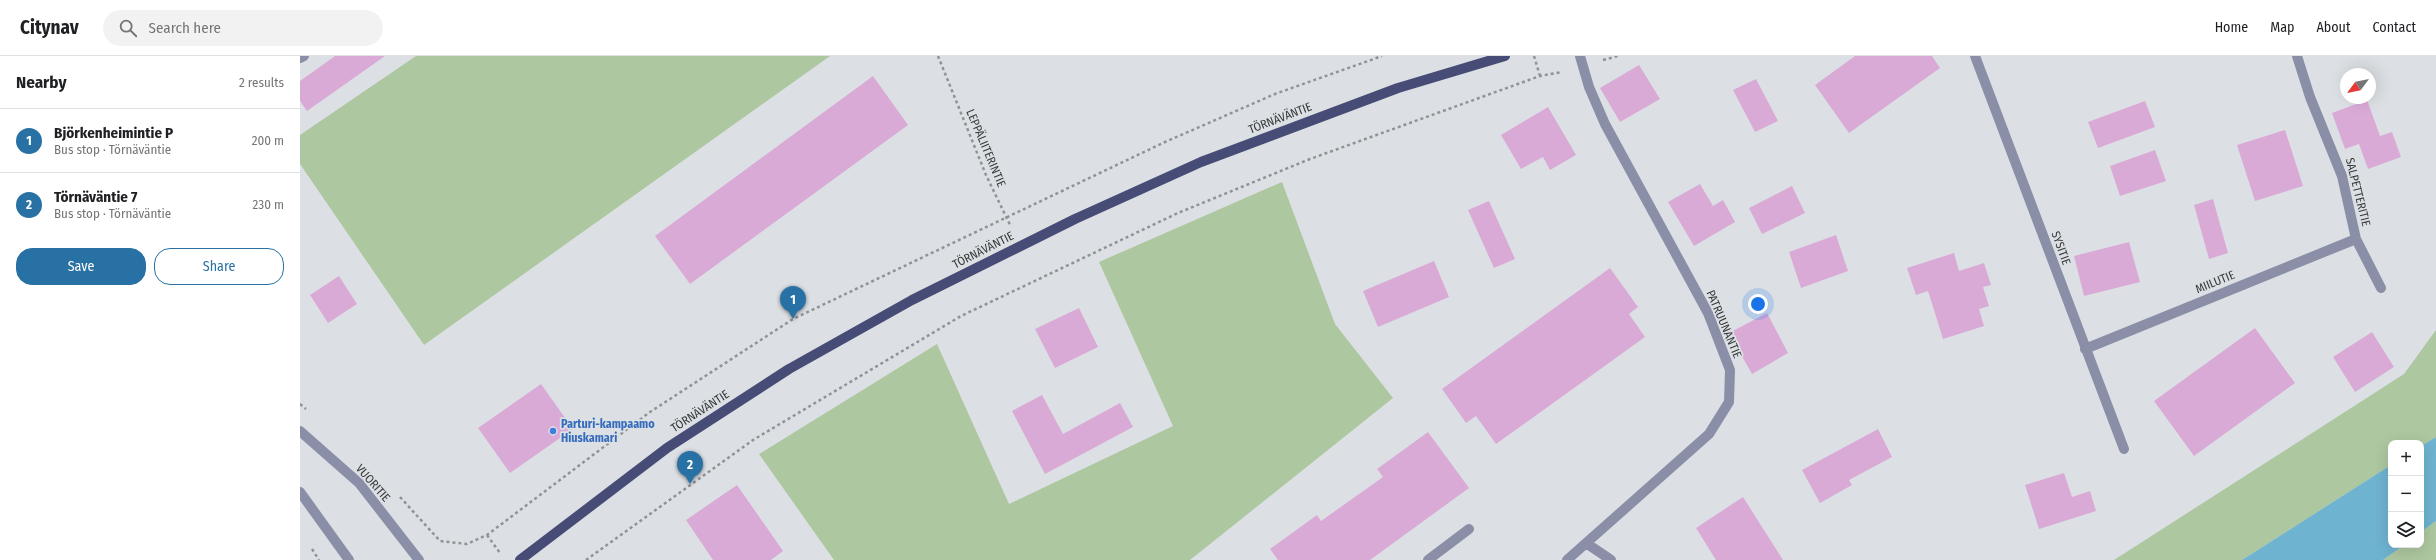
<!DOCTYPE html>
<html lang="en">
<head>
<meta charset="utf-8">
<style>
	:root { --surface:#fff; --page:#f2f2f2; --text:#202124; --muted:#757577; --line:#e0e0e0; --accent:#2871a4 }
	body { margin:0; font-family:"Fira Sans Condensed",sans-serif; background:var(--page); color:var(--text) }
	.controls { position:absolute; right:12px; bottom:12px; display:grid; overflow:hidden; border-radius:8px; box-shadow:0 4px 16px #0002 }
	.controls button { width:36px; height:36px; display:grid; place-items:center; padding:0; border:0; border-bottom:1px solid var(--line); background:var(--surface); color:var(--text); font:20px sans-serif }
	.compass { position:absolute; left:2040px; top:12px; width:36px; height:36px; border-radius:50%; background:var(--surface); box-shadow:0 4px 16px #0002; rotate:238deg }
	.you { position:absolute; left:1458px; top:248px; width:14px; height:14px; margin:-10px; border:3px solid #fff; border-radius:50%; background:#1a73e8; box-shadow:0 0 0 6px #1a73e833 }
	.badge { display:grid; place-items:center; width:26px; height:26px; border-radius:50%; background:var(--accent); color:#fff; font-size:13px; font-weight:700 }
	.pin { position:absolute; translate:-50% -33px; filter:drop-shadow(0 1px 2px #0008) }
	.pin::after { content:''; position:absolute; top:21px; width:14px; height:12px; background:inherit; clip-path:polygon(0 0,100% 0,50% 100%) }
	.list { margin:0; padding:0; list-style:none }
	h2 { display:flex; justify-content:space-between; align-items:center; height:52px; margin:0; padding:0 16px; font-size:17px }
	h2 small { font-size:13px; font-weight:400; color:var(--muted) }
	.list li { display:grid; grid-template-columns:26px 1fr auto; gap:12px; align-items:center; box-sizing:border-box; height:64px; padding:0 16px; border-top:1px solid var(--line) }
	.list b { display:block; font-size:15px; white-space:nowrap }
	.list p { margin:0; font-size:13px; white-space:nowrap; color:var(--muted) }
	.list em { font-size:13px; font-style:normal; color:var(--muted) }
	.actions { display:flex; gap:8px; padding:12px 16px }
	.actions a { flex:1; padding:9px 0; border:1px solid var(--accent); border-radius:16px; text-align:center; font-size:14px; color:var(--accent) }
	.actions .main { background:var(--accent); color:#fff }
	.icon { flex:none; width:22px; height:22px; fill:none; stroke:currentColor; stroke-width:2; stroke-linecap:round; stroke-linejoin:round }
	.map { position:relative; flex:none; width:2136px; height:504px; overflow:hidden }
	header { display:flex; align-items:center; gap:24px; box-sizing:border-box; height:56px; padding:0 20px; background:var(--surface); border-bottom:1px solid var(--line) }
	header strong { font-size:19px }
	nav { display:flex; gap:22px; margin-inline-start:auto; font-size:14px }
	.search { width:280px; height:36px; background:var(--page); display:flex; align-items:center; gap:10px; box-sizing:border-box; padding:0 14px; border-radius:22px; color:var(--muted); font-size:15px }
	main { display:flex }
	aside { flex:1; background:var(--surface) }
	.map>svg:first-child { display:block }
	.green { fill:#adc7a0 }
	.water { fill:#6eb3d0 }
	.building { fill:#daaad7 }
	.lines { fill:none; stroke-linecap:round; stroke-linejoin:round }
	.path { stroke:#909396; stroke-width:2.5; stroke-dasharray:3 3; stroke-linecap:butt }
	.minor { stroke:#8a8fa7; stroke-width:10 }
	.major { stroke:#464c76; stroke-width:10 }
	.shop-dot { fill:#3f7fe0; stroke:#dce0e4; stroke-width:1.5 }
	.labels { text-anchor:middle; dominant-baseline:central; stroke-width:3.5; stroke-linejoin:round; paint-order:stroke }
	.street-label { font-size:12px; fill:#37393b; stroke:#dce0e4 }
	.shop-label { font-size:12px; font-weight:bold; fill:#366cbe; stroke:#dce0e4; text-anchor:start }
</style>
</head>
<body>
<header>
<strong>Citynav</strong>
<div class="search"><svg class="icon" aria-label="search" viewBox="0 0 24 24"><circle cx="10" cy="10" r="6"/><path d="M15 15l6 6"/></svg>Search here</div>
<nav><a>Home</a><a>Map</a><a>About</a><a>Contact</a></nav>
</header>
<main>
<aside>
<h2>Nearby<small>2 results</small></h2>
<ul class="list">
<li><span class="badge">1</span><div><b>Björkenheimintie P</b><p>Bus stop · Törnäväntie</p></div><em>200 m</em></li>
<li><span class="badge">2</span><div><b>Törnäväntie 7</b><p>Bus stop · Törnäväntie</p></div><em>230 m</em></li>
</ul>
<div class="actions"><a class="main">Save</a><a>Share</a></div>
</aside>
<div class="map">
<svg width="2136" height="504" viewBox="0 0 2136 504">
	<rect width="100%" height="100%" fill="#dce0e4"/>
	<path class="green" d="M116 0H530L124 289 0 108V79Z
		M982 126 1035 268 1093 342 890 504H534L459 398 637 288 709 448 873 370 799 206Z
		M2136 274V381L2121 390V387H2091V409L1942 504H1814L2104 318Z
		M2136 465V504H2083L2104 489H2121V476Z"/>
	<path class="water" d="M2136 381V465L2121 476V390Z
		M2091 409V489H2104L2083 504H1942Z"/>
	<path class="building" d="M35 0H85L7 55 0 45V25Z
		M1555 0H1632L1640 12 1549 77 1515 29Z
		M1339 9 1360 43 1320 66 1300 32Z
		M573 20 608 69 390 228 355 180Z
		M1456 23 1478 65 1455 76 1433 34Z
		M2067 44 2080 80 2092 76 2101 101 2068 113 2059 88 2045 93 2032 57Z
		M1845 45 1855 71 1798 92 1788 66Z
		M1248 51 1276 99 1250 114 1243 101 1221 113 1201 79Z
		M1985 74 2003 130 1955 145 1937 89Z
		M1855 94 1866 125 1820 140 1810 110Z
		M1400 128 1413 150 1423 144 1435 166 1394 190 1368 146Z
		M1492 130 1505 157 1462 178 1449 152Z
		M1913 143 1928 197 1909 203 1894 149Z
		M1189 145 1215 203 1194 212 1168 154Z
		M1536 179 1548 215 1501 232 1489 196Z
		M1829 186 1840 226 1784 240 1774 200Z
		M1654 197 1659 215 1684 207 1691 229 1683 231 1689 250 1679 253 1684 270 1643 283 1628 235 1616 239 1607 212Z
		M1134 205 1149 241 1078 271 1063 235Z
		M1310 212 1338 251 1329 258 1345 281 1196 388 1176 360 1166 367 1142 333Z
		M39 220 57 248 28 267 10 239Z
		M779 252 798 291 755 312 735 273Z
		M1467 257 1488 297 1452 318 1429 277Z
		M1955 272 1995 327 1894 400 1854 345Z
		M2072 276 2094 311 2055 336 2033 301Z
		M241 328 273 373 210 417 178 372Z
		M742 339 763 378 820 347 833 371 745 418 712 355Z
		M1578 373 1592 401 1549 424 1552 429 1520 447 1502 414Z
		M1128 376 1169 432 1070 504H978L970 493 1017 459 1021 465 1083 421 1077 413Z
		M1764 417 1772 441 1790 435 1796 455 1739 473 1725 429Z
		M437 429 483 495 471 504H413L386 464Z
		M1443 441 1483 504H1416L1396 472Z"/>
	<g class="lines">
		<path class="path" d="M638 0 686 119 711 171
			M1234 0 1240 20
			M1303 4 1318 0
			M0 348 6 353
			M100 441 140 485 167 488 187 479 350 356 493 263 865 86 975 38 1082 0
			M187 479 200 497
			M12 493 19 504
			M286 504 453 384 661 260 878 157 1010 103 1240 20 1262 16"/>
		<path class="minor" d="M1675 0 1824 393
			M1997 0 2010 41 2042 120 2056 183 2081 232
			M0 2 4 0
			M1785 293 2056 183
			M0 375 59 427 119 504
			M0 436 49 504
			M1286 487 1311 504
			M1128 504 1169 473
			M1267 504 1409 378 1429 346 1430 314 1408 257 1305 68 1289 31 1280 0"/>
		<path class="major" d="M220 504 367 392 489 313 612 244 775 163 901 106 1098 32 1205 0"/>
	</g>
	<circle class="shop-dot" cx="253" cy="375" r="4"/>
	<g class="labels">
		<g class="street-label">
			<text transform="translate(980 62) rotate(-21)">TÖRNÄVÄNTIE</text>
			<text transform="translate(686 92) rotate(67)">LEPPÄLIITERINTIE</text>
			<text transform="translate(2058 136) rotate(76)">SALPETTERITIE</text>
			<text transform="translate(1761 192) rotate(70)">SYSITIE</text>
			<text transform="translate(683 194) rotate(-27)">TÖRNÄVÄNTIE</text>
			<text transform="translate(1915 226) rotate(-22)">MIILUTIE</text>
			<text transform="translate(1424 268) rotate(67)">PATRUUNANTIE</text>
			<text transform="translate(400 355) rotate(-33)">TÖRNÄVÄNTIE</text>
			<text transform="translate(73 427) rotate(49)">VUORITIE</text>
		</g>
		<g class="shop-label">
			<text x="261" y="368">Parturi-kampaamo<tspan x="261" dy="14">Hiuskamari</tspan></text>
		</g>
	</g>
</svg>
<div class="controls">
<button>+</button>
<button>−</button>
<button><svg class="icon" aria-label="layers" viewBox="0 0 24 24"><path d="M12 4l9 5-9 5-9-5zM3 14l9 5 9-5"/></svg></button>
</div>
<svg class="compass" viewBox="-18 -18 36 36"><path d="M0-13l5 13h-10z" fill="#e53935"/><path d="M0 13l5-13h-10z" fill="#757577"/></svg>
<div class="you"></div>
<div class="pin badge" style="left:493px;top:263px">1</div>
<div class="pin badge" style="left:390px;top:428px">2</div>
</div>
</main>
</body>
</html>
